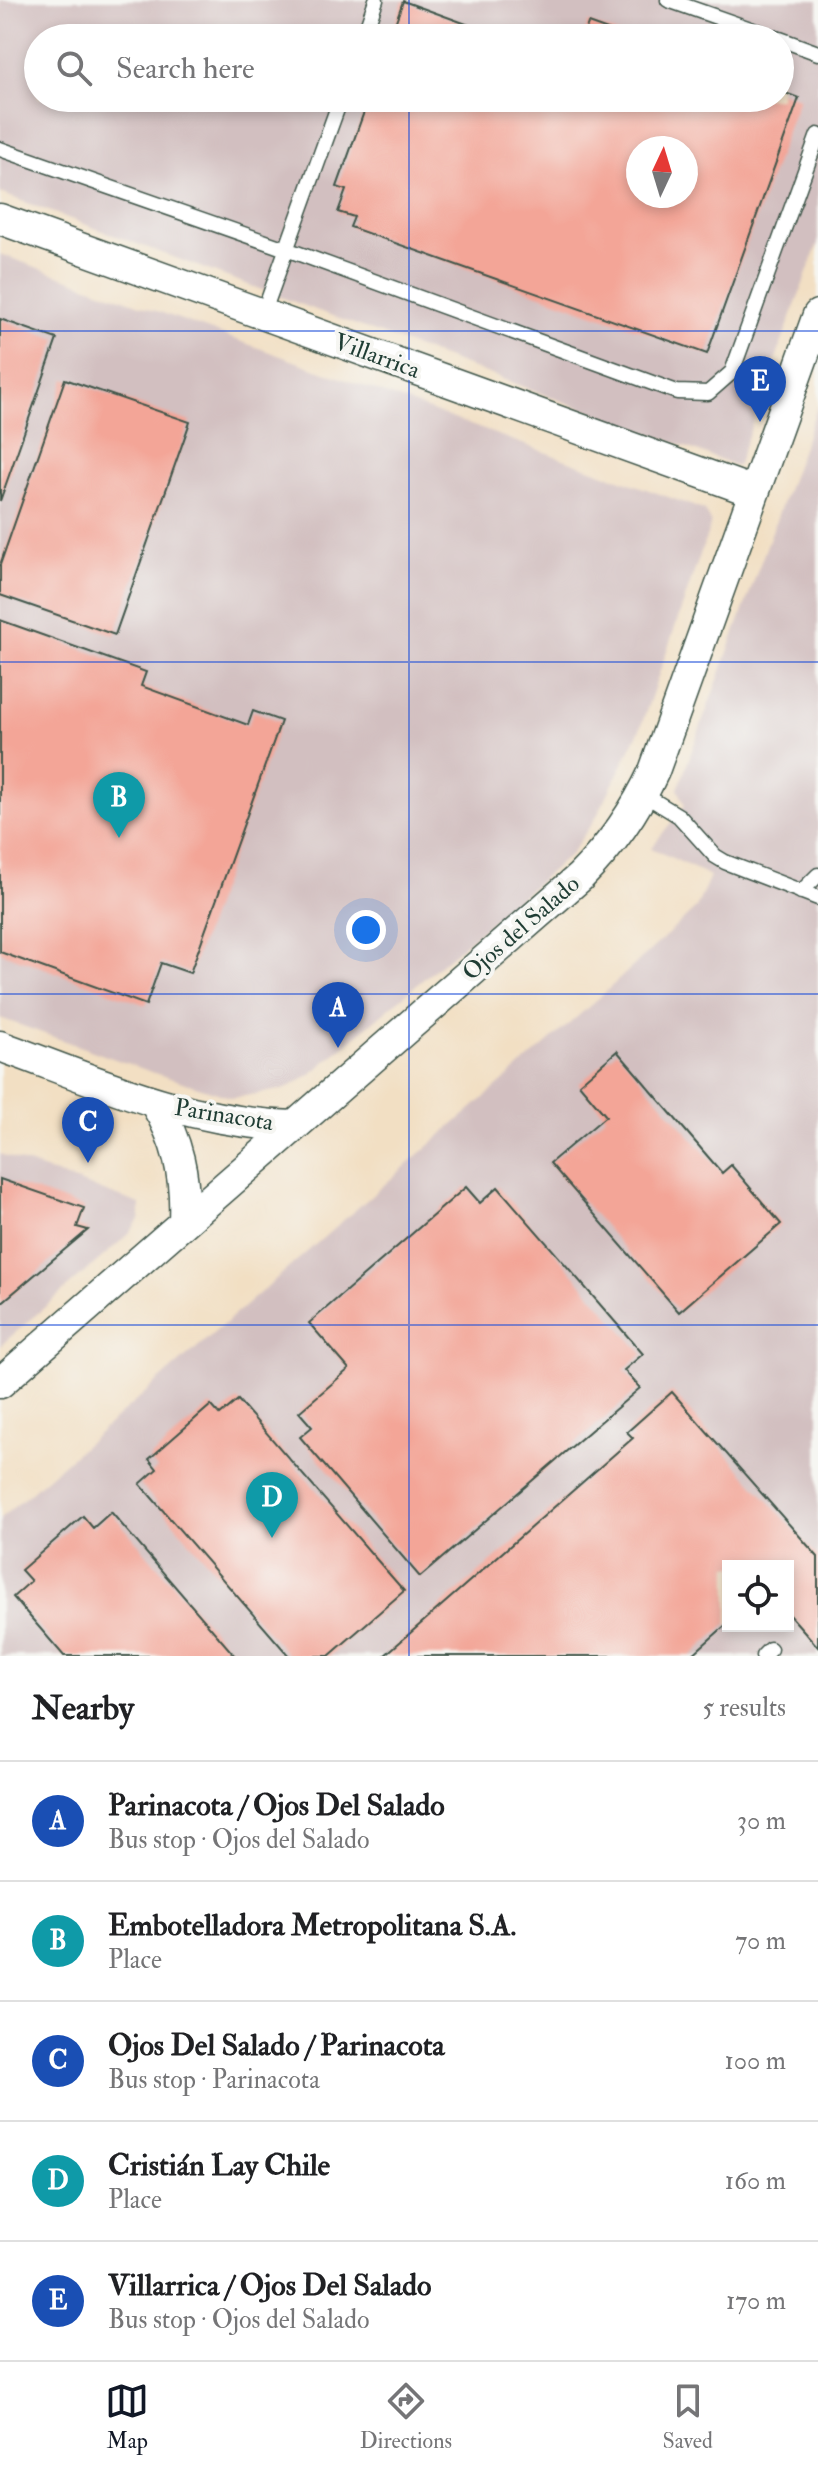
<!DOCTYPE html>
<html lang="en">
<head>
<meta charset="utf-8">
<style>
	:root { --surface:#fff; --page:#f2f2f2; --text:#202124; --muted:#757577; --line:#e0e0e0; --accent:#111827 }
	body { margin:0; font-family:"IM FELL Double Pica",serif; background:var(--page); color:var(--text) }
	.controls { position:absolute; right:24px; bottom:24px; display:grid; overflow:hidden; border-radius:0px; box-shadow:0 4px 12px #0003 }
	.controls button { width:72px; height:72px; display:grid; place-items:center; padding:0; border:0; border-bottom:2px solid var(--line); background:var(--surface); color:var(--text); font:40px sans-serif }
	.compass { position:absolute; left:626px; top:136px; width:72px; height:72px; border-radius:50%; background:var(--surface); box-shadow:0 4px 12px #0003; rotate:4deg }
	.you { position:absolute; left:366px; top:930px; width:28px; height:28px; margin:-20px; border:6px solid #fff; border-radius:50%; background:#1a73e8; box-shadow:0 0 0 12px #1a73e833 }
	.badge { display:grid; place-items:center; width:52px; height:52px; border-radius:50%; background:var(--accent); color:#fff; font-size:26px; font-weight:700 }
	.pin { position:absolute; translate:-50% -66px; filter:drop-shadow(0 2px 4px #0008) }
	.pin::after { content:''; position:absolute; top:42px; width:28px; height:24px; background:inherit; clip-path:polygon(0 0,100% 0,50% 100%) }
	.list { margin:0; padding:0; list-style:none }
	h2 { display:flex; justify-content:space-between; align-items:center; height:104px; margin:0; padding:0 32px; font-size:34px }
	h2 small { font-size:26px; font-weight:400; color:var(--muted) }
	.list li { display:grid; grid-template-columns:52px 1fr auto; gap:24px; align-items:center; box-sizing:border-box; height:120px; padding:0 32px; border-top:2px solid var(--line) }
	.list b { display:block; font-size:30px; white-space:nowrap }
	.list p { margin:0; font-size:26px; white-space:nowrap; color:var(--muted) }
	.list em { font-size:26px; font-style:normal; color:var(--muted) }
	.icon { flex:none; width:44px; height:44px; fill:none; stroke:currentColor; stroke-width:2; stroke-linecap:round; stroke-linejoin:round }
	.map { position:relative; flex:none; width:818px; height:1656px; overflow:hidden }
	.search { position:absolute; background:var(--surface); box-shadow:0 4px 12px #0003; left:24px; right:24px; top:24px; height:88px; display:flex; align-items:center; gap:20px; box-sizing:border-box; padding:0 28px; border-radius:44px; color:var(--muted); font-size:30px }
	.sheet { height:704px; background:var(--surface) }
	nav { display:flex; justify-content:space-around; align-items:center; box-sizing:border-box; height:112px; border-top:2px solid var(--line); background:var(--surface); font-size:22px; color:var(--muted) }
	nav a { display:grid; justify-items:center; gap:4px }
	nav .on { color:var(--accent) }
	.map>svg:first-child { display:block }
	.industrial { fill:#d2bfc0; fill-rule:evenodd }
	.building { fill:#f3a597; fill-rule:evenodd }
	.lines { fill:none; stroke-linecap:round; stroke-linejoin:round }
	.service-casing { stroke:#3f5549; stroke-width:17 }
	.minor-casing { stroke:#3f5549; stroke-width:33 }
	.service { stroke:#fff; stroke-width:14 }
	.minor { stroke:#fff; stroke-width:30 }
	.grid { fill:none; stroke:#1d4ed8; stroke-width:2; stroke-opacity:0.55 }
	.labels { text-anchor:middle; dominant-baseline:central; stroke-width:8; stroke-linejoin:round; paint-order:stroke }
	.street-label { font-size:24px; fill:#1f3d34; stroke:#f6f6f2 }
</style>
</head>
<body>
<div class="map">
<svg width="818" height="1656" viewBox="0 0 818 1656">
	<rect width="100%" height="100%" fill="#f6f6f2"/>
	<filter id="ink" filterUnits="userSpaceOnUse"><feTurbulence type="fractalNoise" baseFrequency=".0125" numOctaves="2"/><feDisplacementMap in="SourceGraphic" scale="16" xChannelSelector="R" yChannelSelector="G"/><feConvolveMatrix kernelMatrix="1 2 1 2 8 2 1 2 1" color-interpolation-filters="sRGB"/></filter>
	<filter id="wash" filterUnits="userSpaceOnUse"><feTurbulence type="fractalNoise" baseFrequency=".006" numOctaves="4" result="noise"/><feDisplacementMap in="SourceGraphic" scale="32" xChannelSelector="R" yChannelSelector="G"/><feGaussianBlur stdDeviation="1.8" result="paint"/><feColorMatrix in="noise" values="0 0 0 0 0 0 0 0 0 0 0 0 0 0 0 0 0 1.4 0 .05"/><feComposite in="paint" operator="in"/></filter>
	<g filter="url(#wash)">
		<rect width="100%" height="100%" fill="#f2dfc3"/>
		<path class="industrial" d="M0 0H818V243L737 466 0 193ZM38 38H780V98H38ZM638 148H686V196H638Z
			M0 254 704 510 711 523 640 729 597 816 570 855 311 1074 286 1089 233 1098 157 1074 0 1018Z
			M818 405V1656H0V1519L600 997 696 908 710 876 651 848 685 805 678 789ZM728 1566H788V1626H728Z
			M0 1154 140 1204V1218L129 1234 0 1346Z"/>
		<g id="blocks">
			<path class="building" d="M403 1 505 38H390Z
				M588 23 630 38H583Z
				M780 91 799 98 707 354 350 227 354 217 338 212 346 190 337 187 369 98H780ZM638 148H686V196H638Z
				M0 319 57 339 0 501Z
				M65 379 190 422 115 635 0 595V565Z
				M0 620 146 672 141 686 248 725 253 711 281 721 190 973 161 963 146 1005 0 952Z
				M617 1051 722 1173 731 1165 781 1224 679 1312 550 1163 606 1116 579 1084Z
				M0 1179 84 1208 77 1227 88 1230 0 1304Z
				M466 1187 480 1203 498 1187 643 1354 624 1370 640 1388 420 1577 300 1437 312 1427 299 1412 349 1369 309 1323Z
				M672 1392 818 1557V1647L788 1613V1566H728V1623L691 1656H384L633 1438 627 1432Z
				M238 1400 404 1591 329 1656H289L140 1484 157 1469 149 1459 211 1405 220 1415Z
				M111 1512 235 1656H64L13 1597 31 1581 21 1570 83 1516 93 1528Z"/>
		</g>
	</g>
	<g filter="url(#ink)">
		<use href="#blocks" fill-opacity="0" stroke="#3f5549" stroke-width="2"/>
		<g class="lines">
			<g class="service-casing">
				<path id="service" d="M668 0 776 38
					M363 38 376 0
					M780 39 818 53
					M0 149 286 249 677 392 708 393 732 372 818 135
					M263 314 341 98
					M643 794 679 816 715 856 725 862 818 898
					M801 892 818 875
					M763 1656 770 1649"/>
			</g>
			<g class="minor-casing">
				<path id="minor" d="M0 219 754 492
					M0 1046C99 1082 187 1123 294 1126
					M155 1103C178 1140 186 1177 184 1221
					M0 1383 580 877C611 846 635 812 654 771L818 315"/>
			</g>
			<use href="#service" class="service"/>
			<use href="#minor" class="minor"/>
		</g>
	</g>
	<path class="grid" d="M409 0V38M409 98V1656M0 331H818M0 662H818M0 994H818M0 1325H818"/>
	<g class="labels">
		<g class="street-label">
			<text transform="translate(377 356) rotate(20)">Villarrica</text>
			<text transform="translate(521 928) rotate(-41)">Ojos del Salado</text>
			<text transform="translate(224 1115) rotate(9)">Parinacota</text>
		</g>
	</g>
</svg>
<div class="controls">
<button><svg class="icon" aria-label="locate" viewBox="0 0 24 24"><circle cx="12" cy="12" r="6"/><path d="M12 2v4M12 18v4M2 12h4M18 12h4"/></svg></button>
</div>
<svg class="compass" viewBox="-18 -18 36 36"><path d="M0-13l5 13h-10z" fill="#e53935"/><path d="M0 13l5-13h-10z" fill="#757577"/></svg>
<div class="you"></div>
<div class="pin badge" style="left:338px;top:1048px;background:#1a4fb4">A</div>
<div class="pin badge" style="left:119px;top:838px;background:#0f9aa8">B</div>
<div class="pin badge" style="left:88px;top:1163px;background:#1a4fb4">C</div>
<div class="pin badge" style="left:272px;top:1538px;background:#0f9aa8">D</div>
<div class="pin badge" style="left:760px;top:422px;background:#1a4fb4">E</div>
<div class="search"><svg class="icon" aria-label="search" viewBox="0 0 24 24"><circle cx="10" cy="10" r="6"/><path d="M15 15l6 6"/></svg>Search here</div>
</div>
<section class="sheet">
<h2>Nearby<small>5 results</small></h2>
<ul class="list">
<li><span class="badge" style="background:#1a4fb4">A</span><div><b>Parinacota / Ojos Del Salado</b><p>Bus stop · Ojos del Salado</p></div><em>30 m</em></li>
<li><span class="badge" style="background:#0f9aa8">B</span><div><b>Embotelladora Metropolitana S.A.</b><p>Place</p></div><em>70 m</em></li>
<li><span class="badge" style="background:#1a4fb4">C</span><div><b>Ojos Del Salado / Parinacota</b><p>Bus stop · Parinacota</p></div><em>100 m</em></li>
<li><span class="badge" style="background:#0f9aa8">D</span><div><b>Cristián Lay Chile</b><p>Place</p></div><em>160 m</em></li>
<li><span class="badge" style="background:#1a4fb4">E</span><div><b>Villarrica / Ojos Del Salado</b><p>Bus stop · Ojos del Salado</p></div><em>170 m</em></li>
</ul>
</section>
<nav>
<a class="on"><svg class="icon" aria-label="map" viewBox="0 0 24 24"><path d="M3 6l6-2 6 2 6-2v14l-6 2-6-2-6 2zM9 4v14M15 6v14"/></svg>Map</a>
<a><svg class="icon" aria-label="directions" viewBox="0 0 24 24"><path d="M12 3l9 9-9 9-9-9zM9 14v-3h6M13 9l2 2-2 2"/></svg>Directions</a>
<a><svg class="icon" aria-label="saved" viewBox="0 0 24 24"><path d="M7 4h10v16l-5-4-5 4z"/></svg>Saved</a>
</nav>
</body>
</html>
